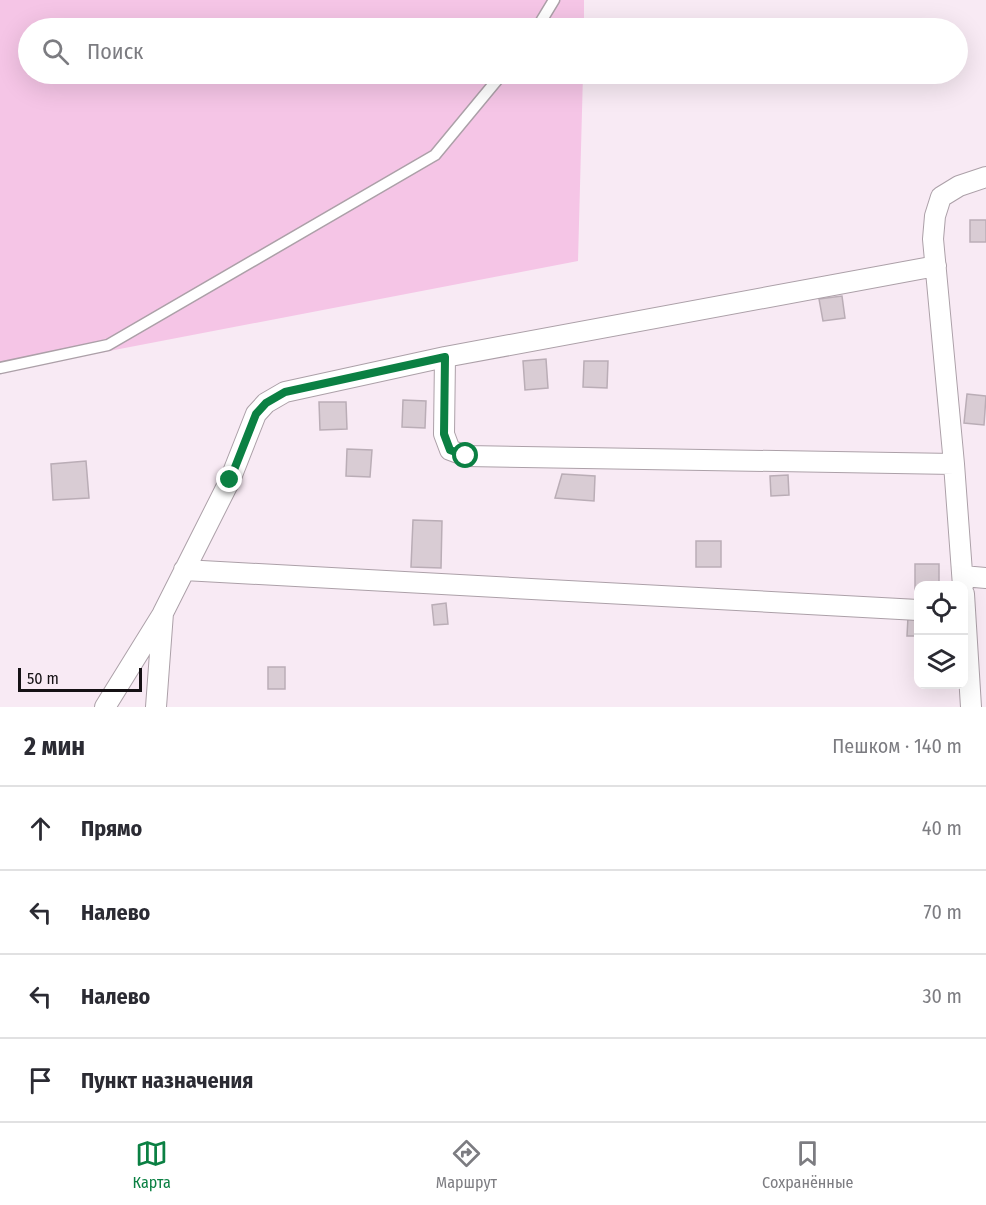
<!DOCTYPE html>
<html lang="ru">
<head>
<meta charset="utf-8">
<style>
	:root { --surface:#fff; --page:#f7f7f7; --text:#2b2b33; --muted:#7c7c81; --line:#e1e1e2; --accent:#0b8043 }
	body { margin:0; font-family:"Fira Sans Condensed",sans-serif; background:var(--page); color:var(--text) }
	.controls { position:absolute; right:18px; bottom:18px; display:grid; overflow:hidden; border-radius:12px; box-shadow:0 6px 24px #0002 }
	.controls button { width:54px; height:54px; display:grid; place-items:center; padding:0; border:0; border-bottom:2px solid var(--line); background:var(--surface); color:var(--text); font:30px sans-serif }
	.scale { position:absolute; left:18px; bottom:15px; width:124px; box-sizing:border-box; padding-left:6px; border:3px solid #151114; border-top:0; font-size:16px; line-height:21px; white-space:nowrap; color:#151114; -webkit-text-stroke:4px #f8eaf4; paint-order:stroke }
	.stop { position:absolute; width:18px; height:18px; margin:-14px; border:4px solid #0b8043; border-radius:50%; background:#fff }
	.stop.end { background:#0b8043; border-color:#fff; box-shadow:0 2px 6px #0008 }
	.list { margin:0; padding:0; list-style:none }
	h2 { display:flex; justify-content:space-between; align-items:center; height:78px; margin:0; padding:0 24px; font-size:26px }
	h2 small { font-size:20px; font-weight:400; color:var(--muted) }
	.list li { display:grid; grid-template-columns:39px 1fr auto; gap:18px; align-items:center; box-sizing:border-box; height:84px; padding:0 24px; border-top:2px solid var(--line) }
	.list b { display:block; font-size:22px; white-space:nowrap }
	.list em { font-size:20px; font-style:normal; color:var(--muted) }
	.icon { flex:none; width:33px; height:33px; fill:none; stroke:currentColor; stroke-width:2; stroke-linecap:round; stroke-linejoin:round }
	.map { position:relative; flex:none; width:986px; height:707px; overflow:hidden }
	.search { position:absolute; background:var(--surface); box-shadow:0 6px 24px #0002; left:18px; right:18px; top:18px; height:66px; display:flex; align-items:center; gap:15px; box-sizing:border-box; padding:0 21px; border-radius:33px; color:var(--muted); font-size:22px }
	.sheet { height:414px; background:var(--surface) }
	nav { display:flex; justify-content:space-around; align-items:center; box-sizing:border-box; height:84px; border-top:2px solid var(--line); background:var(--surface); font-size:16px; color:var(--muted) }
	nav a { display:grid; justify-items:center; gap:3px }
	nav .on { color:var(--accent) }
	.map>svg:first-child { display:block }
	.pitch { fill:#f5c5e6 }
	.building { fill:#d9ccd4; stroke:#baadb6; stroke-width:1.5 }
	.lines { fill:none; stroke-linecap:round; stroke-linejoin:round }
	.lane-casing { stroke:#aca0a8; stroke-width:13 }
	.street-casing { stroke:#aca0a8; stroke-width:22 }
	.lane { stroke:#fff; stroke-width:10 }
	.street { stroke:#fff; stroke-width:20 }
	.route { stroke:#0b8043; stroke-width:8 }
</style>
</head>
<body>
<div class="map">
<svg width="986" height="707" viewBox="0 0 986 707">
	<rect width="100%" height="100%" fill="#f8eaf4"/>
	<path class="pitch" d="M0 0H584V28H28V74H583L578 261 0 372Z"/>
	<path class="building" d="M970 220H986V242H970Z
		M842 296 845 318 823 321 819 299Z
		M546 359 548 388 525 390 523 361Z
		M584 361H608L607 388 583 387Z
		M967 394 986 396 984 425 964 423Z
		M403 400 426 401 425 428 402 427Z
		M319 402H346L347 429 320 430Z
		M347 449 372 450 370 477 346 476Z
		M86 461 89 498 53 500 51 464Z
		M562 474 595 476 594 501 555 498Z
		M788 475 789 495 771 496 770 476Z
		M413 520 442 521 441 568 411 567Z
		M696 541H721V567H696Z
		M915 564H939V586H918V592H915Z
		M446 603 448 624 434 625 432 605Z
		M908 617H918V636H907Z
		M268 667H285V689H268Z"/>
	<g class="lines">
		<g class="lane-casing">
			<path id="lane" d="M537 28 554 0
				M0 368 108 345 435 155 502 74"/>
		</g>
		<g class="street-casing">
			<path id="street" d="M445 357 444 434 450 450 466 456 954 464
				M184 570 918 610
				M963 576 986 578
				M963 586 954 464 933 239 935 216 941 197 959 186 986 177
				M964 594 971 707
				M105 707 162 615
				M156 707 163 613 230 480 256 414 266 403 285 392 445 357 936 266"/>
		</g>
		<use href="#lane" class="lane"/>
		<use href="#street" class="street"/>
	</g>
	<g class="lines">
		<path class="route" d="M230 480 256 414 266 403 285 392 445 357 444 434 450 450 466 456"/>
	</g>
</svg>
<div class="controls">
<button><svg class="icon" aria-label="locate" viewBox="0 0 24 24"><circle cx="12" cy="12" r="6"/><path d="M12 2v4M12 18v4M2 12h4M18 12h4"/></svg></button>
<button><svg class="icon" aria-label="layers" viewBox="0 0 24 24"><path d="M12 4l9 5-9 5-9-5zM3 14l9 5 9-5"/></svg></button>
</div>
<div class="scale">50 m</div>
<div class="stop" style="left:466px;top:456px"></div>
<div class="stop end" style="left:230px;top:480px"></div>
<div class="search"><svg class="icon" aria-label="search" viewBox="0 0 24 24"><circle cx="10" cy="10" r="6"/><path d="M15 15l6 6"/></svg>Поиск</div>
</div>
<section class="sheet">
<h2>2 мин<small>Пешком · 140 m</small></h2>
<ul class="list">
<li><svg class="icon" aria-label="ahead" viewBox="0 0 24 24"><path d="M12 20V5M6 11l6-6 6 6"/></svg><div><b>Прямо</b></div><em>40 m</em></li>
<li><svg class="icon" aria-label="left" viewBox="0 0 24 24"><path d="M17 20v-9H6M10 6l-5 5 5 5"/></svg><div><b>Налево</b></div><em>70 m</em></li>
<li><svg class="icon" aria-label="left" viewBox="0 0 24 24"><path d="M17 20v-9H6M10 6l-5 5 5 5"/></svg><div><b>Налево</b></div><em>30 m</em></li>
<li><svg class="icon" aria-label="arrive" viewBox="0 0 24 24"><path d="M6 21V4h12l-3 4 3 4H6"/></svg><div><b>Пункт назначения</b></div></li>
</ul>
</section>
<nav>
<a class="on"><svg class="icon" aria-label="map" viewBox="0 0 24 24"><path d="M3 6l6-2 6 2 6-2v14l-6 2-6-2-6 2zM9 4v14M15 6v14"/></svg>Карта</a>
<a><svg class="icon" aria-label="directions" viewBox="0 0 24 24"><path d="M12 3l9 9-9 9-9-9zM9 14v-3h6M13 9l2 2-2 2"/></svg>Маршрут</a>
<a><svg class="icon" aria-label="saved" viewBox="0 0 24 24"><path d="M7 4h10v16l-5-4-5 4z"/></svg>Сохранённые</a>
</nav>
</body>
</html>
